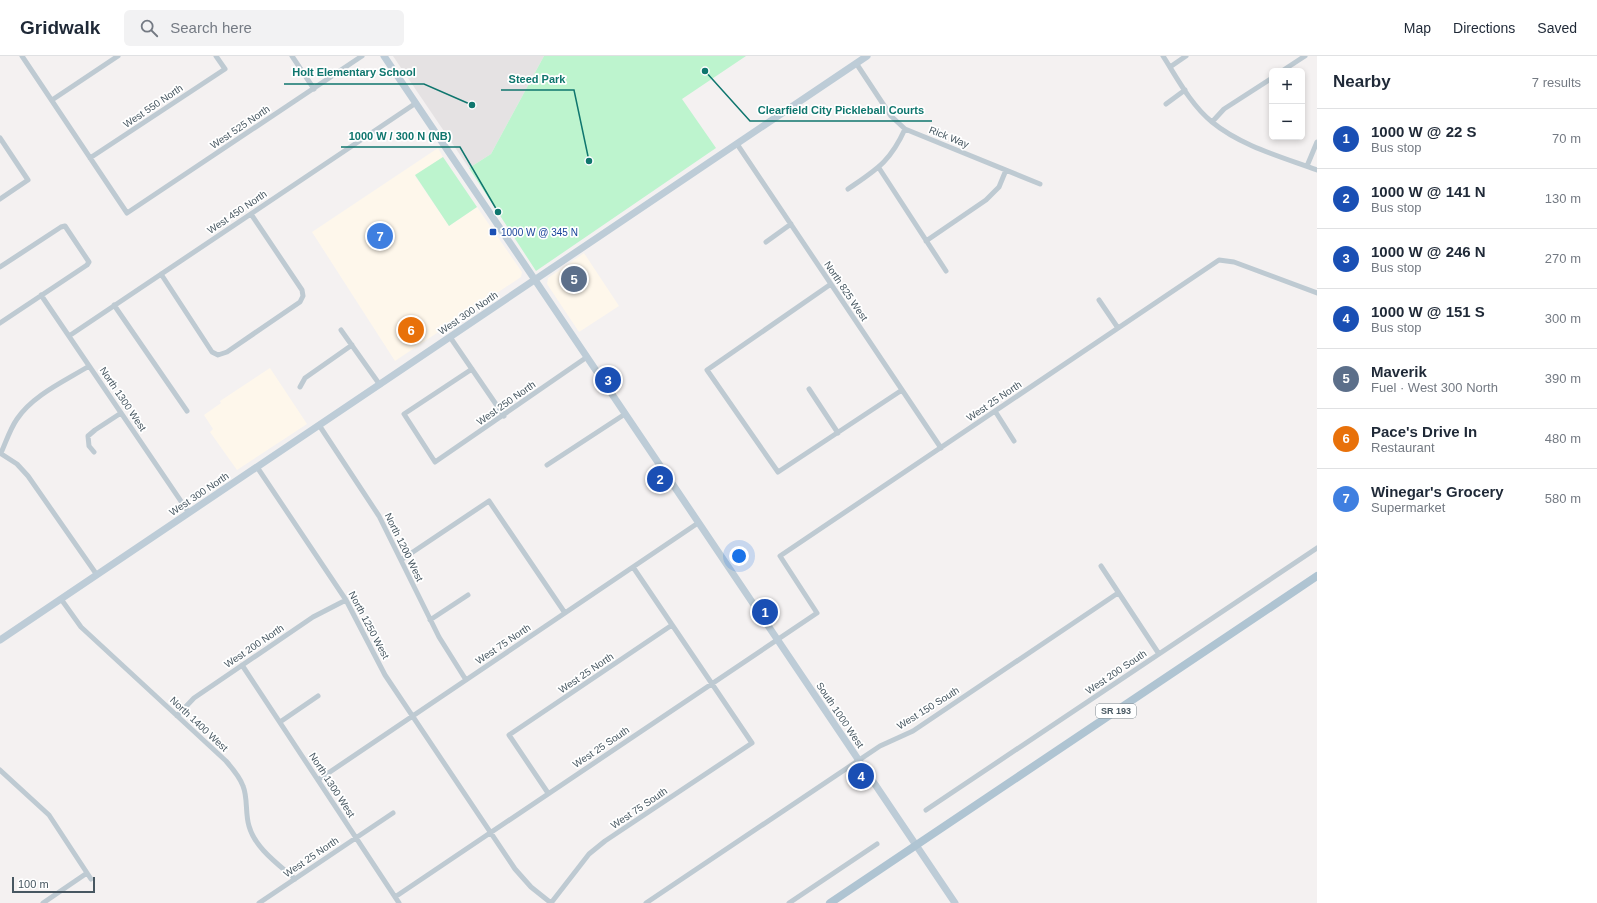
<!DOCTYPE html>
<html lang="en">
<head>
<meta charset="utf-8">
<style>
	:root { --surface:#fff; --page:#f2f2f3; --text:#1f2937; --muted:#747a83; --line:#e0e1e3; --accent:#0785f8 }
	body { margin:0; font-family:Helvetica,sans-serif; background:var(--page); color:var(--text) }
	.controls { position:absolute; right:12px; top:12px; display:grid; overflow:hidden; border-radius:6px; box-shadow:0 2px 6px #0003 }
	.controls button { width:36px; height:36px; display:grid; place-items:center; padding:0; border:0; border-bottom:1px solid var(--line); background:var(--surface); color:var(--text); font:20px sans-serif }
	.scale { position:absolute; left:12px; bottom:10px; width:83px; box-sizing:border-box; padding-left:4px; border:2px solid #475761; border-top:0; font-size:11px; line-height:14px; white-space:nowrap; color:#475761; -webkit-text-stroke:3px #fff; paint-order:stroke }
	.you { position:absolute; left:739px; top:500px; width:14px; height:14px; margin:-10px; border:3px solid #fff; border-radius:50%; background:#1a73e8; box-shadow:0 0 0 6px #1a73e833 }
	.badge { display:grid; place-items:center; width:26px; height:26px; border-radius:50%; background:var(--accent); color:#fff; font-size:13px; font-weight:700 }
	.pin { position:absolute; translate:-50% -50%; border:2px solid #fff; box-shadow:0 1px 4px #0006 }
	.list { margin:0; padding:0; list-style:none }
	h2 { display:flex; justify-content:space-between; align-items:center; height:52px; margin:0; padding:0 16px; font-size:17px }
	h2 small { font-size:13px; font-weight:400; color:var(--muted) }
	.list li { display:grid; grid-template-columns:26px 1fr auto; gap:12px; align-items:center; box-sizing:border-box; height:60px; padding:0 16px; border-top:1px solid var(--line) }
	.list b { display:block; font-size:15px; white-space:nowrap }
	.list p { margin:0; font-size:13px; white-space:nowrap; color:var(--muted) }
	.list em { font-size:13px; font-style:normal; color:var(--muted) }
	.icon { flex:none; width:22px; height:22px; fill:none; stroke:currentColor; stroke-width:2; stroke-linecap:round; stroke-linejoin:round }
	.map { position:relative; flex:none; width:1317px; height:847px; overflow:hidden }
	header { display:flex; align-items:center; gap:24px; box-sizing:border-box; height:56px; padding:0 20px; background:var(--surface); border-bottom:1px solid var(--line) }
	header strong { font-size:19px }
	nav { display:flex; gap:22px; margin-inline-start:auto; font-size:14px }
	.search { width:280px; height:36px; background:var(--page); display:flex; align-items:center; gap:10px; box-sizing:border-box; padding:0 14px; border-radius:6px; color:var(--muted); font-size:15px }
	main { display:flex }
	aside { flex:1; background:var(--surface) }
	.map>svg:first-child { display:block }
	.commercial { fill:#fef7eb }
	.education { fill:#e5e2e3 }
	.green { fill:#bdf4ce }
	.lines { fill:none; stroke-linecap:round; stroke-linejoin:round }
	.street { stroke:#becad2; stroke-width:5 }
	.secondary { stroke:#bdccd7; stroke-width:7 }
	.primary { stroke:#afc4d2; stroke-width:8 }
	.transit-dot { fill:#1a4fb4; stroke:#fff; stroke-width:1.5 }
	.labels { text-anchor:middle; dominant-baseline:central; stroke-width:3.5; stroke-linejoin:round; paint-order:stroke }
	.shield { fill:#fff; stroke:#7e8990; stroke-width:1 }
	.shield-label { font-size:9px; font-weight:bold; fill:#475761 }
	.street-label { font-size:10px; fill:#475761; stroke:#fff }
	.transit-label { font-size:10px; fill:#164399; stroke:#fff; text-anchor:start }
	.leader { fill:none; stroke:#0f766e; stroke-width:1.5 }
	.callout-dot { fill:#0f766e; stroke:#fff; stroke-width:1.5 }
	.callout-label { font-size:11px; text-anchor:middle; font-weight:bold; fill:#0f766e; stroke:#fff; stroke-width:3.5; stroke-linejoin:round; paint-order:stroke }
</style>
</head>
<body>
<header>
<strong>Gridwalk</strong>
<div class="search"><svg class="icon" aria-label="search" viewBox="0 0 24 24"><circle cx="10" cy="10" r="6"/><path d="M15 15l6 6"/></svg>Search here</div>
<nav><a>Map</a><a>Directions</a><a>Saved</a></nav>
</header>
<main>
<div class="map">
<svg width="1317" height="847" viewBox="0 0 1317 847">
	<rect width="100%" height="100%" fill="#f4f1f1"/>
	<path class="commercial" d="M438 92 443 101 415 120 449 170 477 151 522 216 521 221 395 305 312 176Z
		M584 197 619 250 579 276 547 228 548 222Z
		M270 312 307 368 237 414 210 376 213 373 204 359 221 347 220 345Z"/>
	<path class="education" d="M393 0H544L491 98 469 112Z"/>
	<path class="green" d="M544 0H746L682 43 716 92 536 215 469 112 491 98Z
		M443 101 477 151 449 170 415 119Z"/>
	<g class="lines">
		<path class="street" d="M22 0 127 157 362 0
			M292 0 314 33
			M1163 0C1177 22 1191 49 1212 66 1241 90 1282 101 1317 114
			M856 7 891 60 905 73 1040 128
			M1170 11 1186 0
			M1282 15 1305 0
			M52 44 118 0
			M1166 48 1185 34
			M1212 66 1224 53 1272 22
			M0 82 28 124 0 143
			M737 88 941 392
			M90 102 225 13 216 0
			M1307 110 1317 86
			M879 112 946 215
			M848 133C877 113 890 106 905 73
			M926 185 986 144 999 131 1006 114
			M766 186 791 168
			M0 211 61 171 65 170 89 206 87 209 0 267
			M161 218 212 296 218 299 227 296 300 246 303 240 302 234 251 158
			M831 228 707 314 778 416 902 334
			M41 239 189 457
			M1099 244 1118 272
			M114 249 187 355
			M341 274 380 329
			M69 280 416 47
			M450 281 504 360
			M472 313 404 358 435 406 587 301
			M300 331 305 322 352 289
			M809 333 838 377
			M995 355 1014 385
			M319 369 379 460 439 581 466 624
			M94 396 89 390 88 380 95 374 121 357
			M0 397 17 408 28 420 97 519
			M1 397C6 386 10 373 17 363 33 339 65 325 89 310
			M547 409 625 358
			M257 411 346 544 385 619 515 813 531 831 551 847
			M401 504 489 445 565 557
			M1101 510 1159 598
			M61 543 81 571 226 705C233 713 240 721 243 730 248 742 245 757 249 770 255 792 278 808 295 823
			M430 564 468 539
			M242 609 399 847
			M177 660 194 642 313 561 346 544
			M280 666 318 640
			M0 714 49 759 91 823
			M318 724 698 467
			M548 737 509 679 672 569
			M926 754 1317 492
			M395 841 817 557 780 500 1219 204 1234 206 1317 237
			M43 847 87 817
			M259 847 393 757
			M551 847 589 798 605 785 752 687 633 511
			M646 847 880 690 913 675 1118 537
			M789 847 877 788"/>
		<path class="secondary" d="M384 0 955 847
			M0 584 867 0"/>
		<path class="primary" d="M830 847 1317 520"/>
	</g>
	<rect class="transit-dot" x="489" y="172" width="8" height="8" rx="2"/>
	<g class="labels">
		<rect class="shield" x="1096" y="648" width="40" height="14" rx="3"/>
		<g class="shield-label">
			<text x="1116" y="655">SR 193</text>
		</g>
		<g class="street-label">
			<text transform="translate(153 50) rotate(-34)">West 550 North</text>
			<text transform="translate(240 71) rotate(-34)">West 525 North</text>
			<text transform="translate(949 81) rotate(22)">Rick Way</text>
			<text transform="translate(237 156) rotate(-34)">West 450 North</text>
			<text transform="translate(846 235) rotate(56)">North 825 West</text>
			<text transform="translate(468 257) rotate(-34)">West 300 North</text>
			<text transform="translate(123 343) rotate(56)">North 1300 West</text>
			<text transform="translate(994 345) rotate(-34)">West 25 North</text>
			<text transform="translate(506 347) rotate(-35)">West 250 North</text>
			<text transform="translate(199 438) rotate(-34)">West 300 North</text>
			<text transform="translate(404 491) rotate(64)">North 1200 West</text>
			<text transform="translate(369 569) rotate(62)">North 1250 West</text>
			<text transform="translate(503 588) rotate(-34)">West 75 North</text>
			<text transform="translate(254 590) rotate(-34)">West 200 North</text>
			<text transform="translate(1116 616) rotate(-34)">West 200 South</text>
			<text transform="translate(586 617) rotate(-34)">West 25 North</text>
			<text transform="translate(928 652) rotate(-32)">West 150 South</text>
			<text transform="translate(840 659) rotate(56)">South 1000 West</text>
			<text transform="translate(199 668) rotate(43)">North 1400 West</text>
			<text transform="translate(601 691) rotate(-34)">West 25 South</text>
			<text transform="translate(332 729) rotate(57)">North 1300 West</text>
			<text transform="translate(639 752) rotate(-34)">West 75 South</text>
			<text transform="translate(311 801) rotate(-34)">West 25 North</text>
		</g>
		<g class="transit-label">
			<text x="501" y="176">1000 W @ 345 N</text>
		</g>
	</g>
	<path class="leader" d="M472 49L424 28H284M589 105L574 34H501M705 15L750 65H932M498 156L460 91H341"/>
	<g class="callout-dot">
		<circle cx="472" cy="49" r="4"/>
		<circle cx="589" cy="105" r="4"/>
		<circle cx="705" cy="15" r="4"/>
		<circle cx="498" cy="156" r="4"/>
	</g>
	<g class="callout-label">
		<text x="354" y="20">Holt Elementary School</text>
		<text x="537" y="27">Steed Park</text>
		<text x="841" y="58">Clearfield City Pickleball Courts</text>
		<text x="400" y="84">1000 W / 300 N (NB)</text>
	</g>
</svg>
<div class="controls">
<button>+</button>
<button>−</button>
</div>
<div class="scale">100 m</div>
<div class="you"></div>
<div class="pin badge" style="left:765px;top:556px;background:#1a4fb4">1</div>
<div class="pin badge" style="left:660px;top:423px;background:#1a4fb4">2</div>
<div class="pin badge" style="left:608px;top:324px;background:#1a4fb4">3</div>
<div class="pin badge" style="left:861px;top:720px;background:#1a4fb4">4</div>
<div class="pin badge" style="left:574px;top:223px;background:#5c6f8a">5</div>
<div class="pin badge" style="left:411px;top:274px;background:#e8710a">6</div>
<div class="pin badge" style="left:380px;top:180px;background:#3f7fe0">7</div>
</div>
<aside>
<h2>Nearby<small>7 results</small></h2>
<ul class="list">
<li><span class="badge" style="background:#1a4fb4">1</span><div><b>1000 W @ 22 S</b><p>Bus stop</p></div><em>70 m</em></li>
<li><span class="badge" style="background:#1a4fb4">2</span><div><b>1000 W @ 141 N</b><p>Bus stop</p></div><em>130 m</em></li>
<li><span class="badge" style="background:#1a4fb4">3</span><div><b>1000 W @ 246 N</b><p>Bus stop</p></div><em>270 m</em></li>
<li><span class="badge" style="background:#1a4fb4">4</span><div><b>1000 W @ 151 S</b><p>Bus stop</p></div><em>300 m</em></li>
<li><span class="badge" style="background:#5c6f8a">5</span><div><b>Maverik</b><p>Fuel · West 300 North</p></div><em>390 m</em></li>
<li><span class="badge" style="background:#e8710a">6</span><div><b>Pace's Drive In</b><p>Restaurant</p></div><em>480 m</em></li>
<li><span class="badge" style="background:#3f7fe0">7</span><div><b>Winegar's Grocery</b><p>Supermarket</p></div><em>580 m</em></li>
</ul>
</aside>
</main>
</body>
</html>
